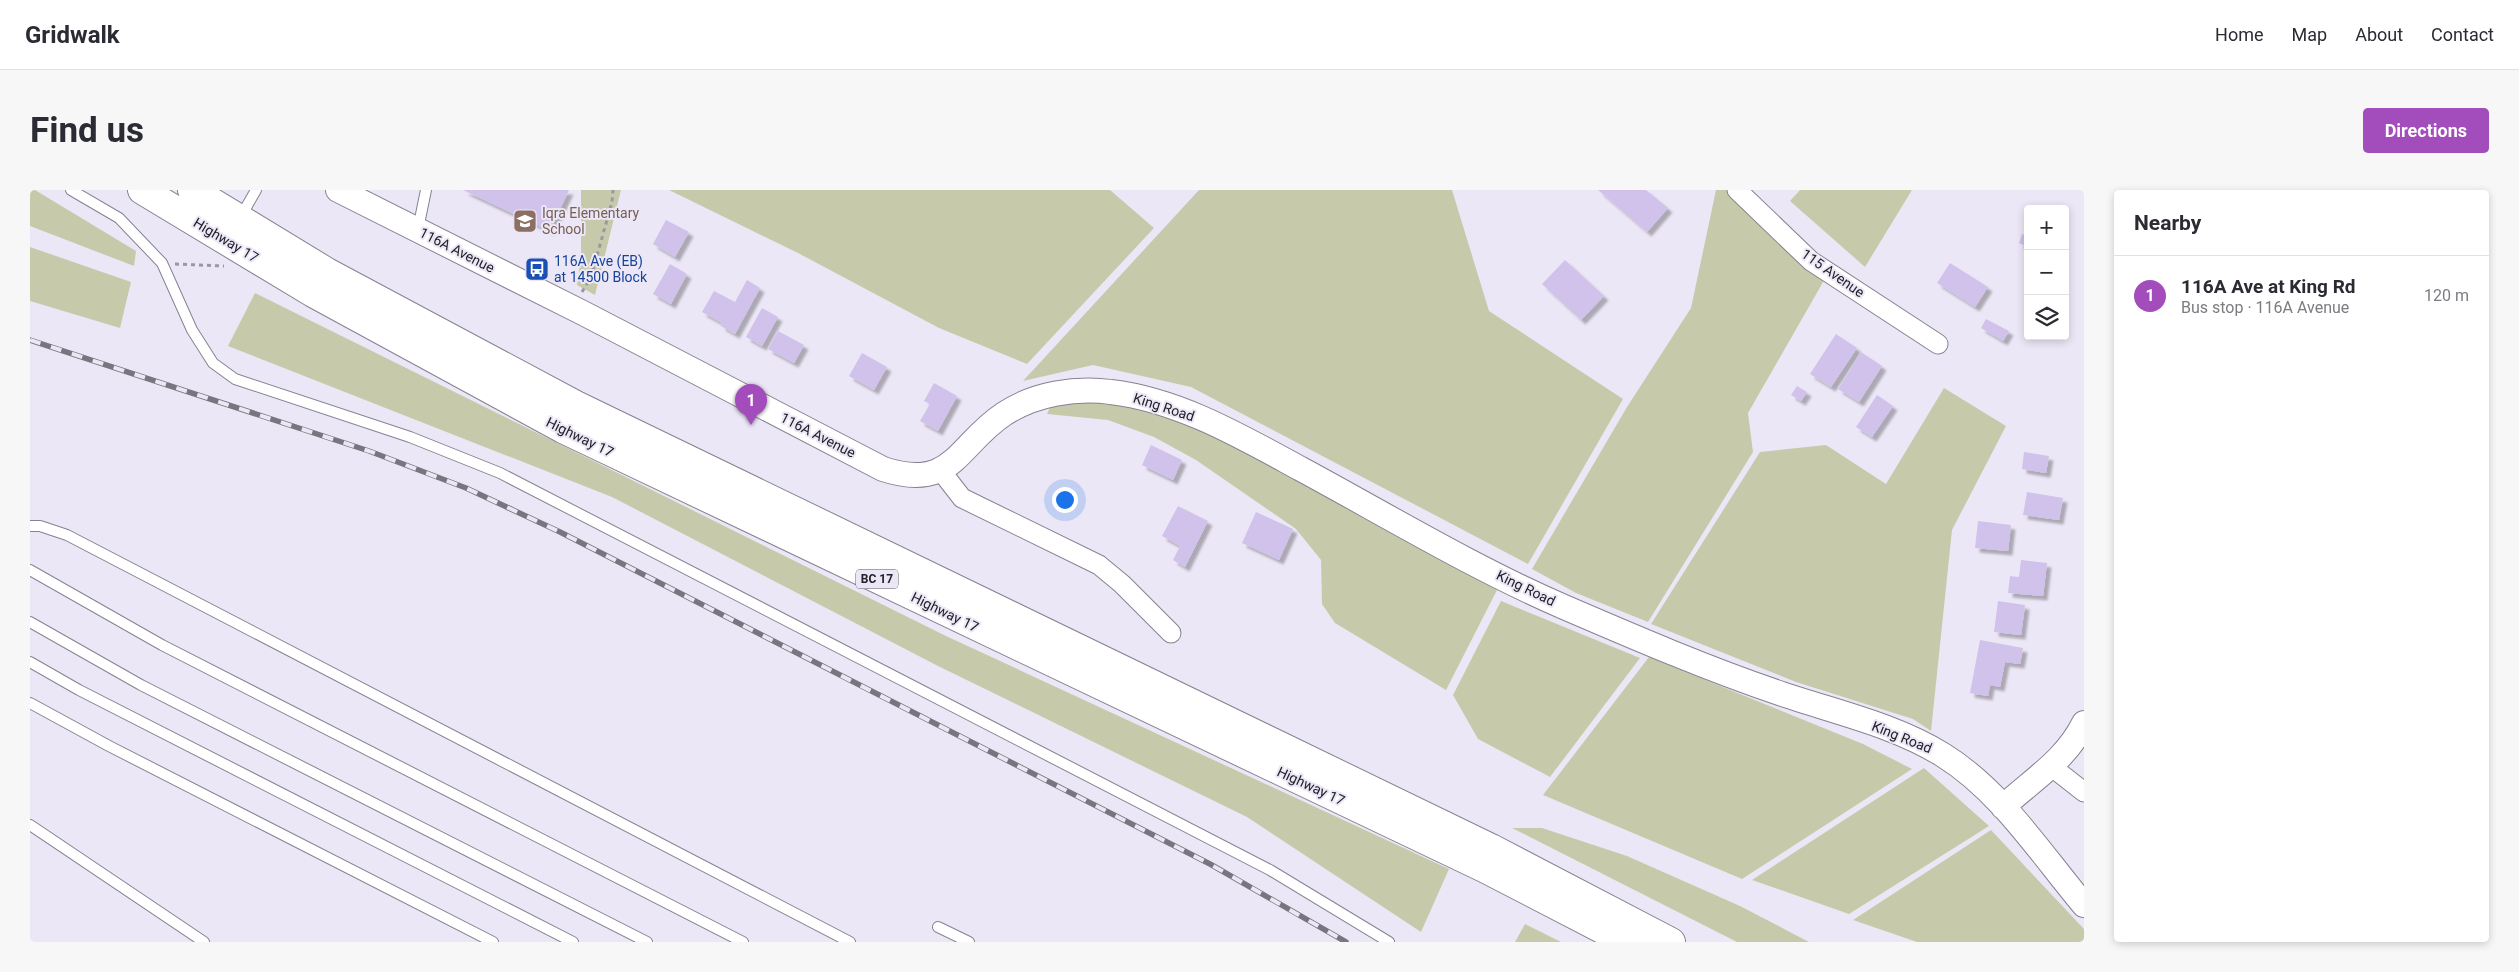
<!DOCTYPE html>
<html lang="en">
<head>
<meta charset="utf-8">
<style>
	:root { --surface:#fff; --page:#f7f7f7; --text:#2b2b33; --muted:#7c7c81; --line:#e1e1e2; --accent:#a24dbb }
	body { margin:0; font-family:Roboto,sans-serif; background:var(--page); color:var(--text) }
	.controls { position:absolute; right:15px; top:15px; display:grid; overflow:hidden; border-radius:5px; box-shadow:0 2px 8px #0003 }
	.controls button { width:45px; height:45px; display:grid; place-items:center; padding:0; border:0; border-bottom:1px solid var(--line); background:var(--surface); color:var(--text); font:25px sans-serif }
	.you { position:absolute; left:1034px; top:309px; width:18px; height:18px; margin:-12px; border:4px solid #fff; border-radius:50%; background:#1a73e8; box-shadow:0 0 0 8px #1a73e833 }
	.badge { display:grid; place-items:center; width:32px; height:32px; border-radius:50%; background:var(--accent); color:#fff; font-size:16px; font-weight:700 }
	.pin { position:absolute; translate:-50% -41px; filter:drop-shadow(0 1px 2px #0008) }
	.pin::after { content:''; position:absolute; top:26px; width:18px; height:15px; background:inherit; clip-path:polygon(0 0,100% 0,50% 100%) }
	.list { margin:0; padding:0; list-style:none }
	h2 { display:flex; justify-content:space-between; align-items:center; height:65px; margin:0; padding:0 20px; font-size:21px }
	h2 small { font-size:16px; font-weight:400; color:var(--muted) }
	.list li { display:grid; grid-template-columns:32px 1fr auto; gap:15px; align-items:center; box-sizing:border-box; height:80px; padding:0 20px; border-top:1px solid var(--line) }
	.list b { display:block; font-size:19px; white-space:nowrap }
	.list p { margin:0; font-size:16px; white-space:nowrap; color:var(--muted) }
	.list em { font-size:16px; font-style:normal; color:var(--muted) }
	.icon { flex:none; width:28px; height:28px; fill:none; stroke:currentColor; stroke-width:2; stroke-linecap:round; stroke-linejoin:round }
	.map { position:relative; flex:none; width:2054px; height:752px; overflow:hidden; border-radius:5px }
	header { display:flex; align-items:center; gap:30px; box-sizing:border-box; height:70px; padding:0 25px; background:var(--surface); border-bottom:1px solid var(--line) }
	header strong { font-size:24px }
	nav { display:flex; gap:28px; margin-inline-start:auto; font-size:18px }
	.intro { display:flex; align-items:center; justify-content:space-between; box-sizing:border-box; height:120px; padding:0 30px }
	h1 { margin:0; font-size:35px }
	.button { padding:12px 22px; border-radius:5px; background:var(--accent); color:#fff; font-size:18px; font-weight:700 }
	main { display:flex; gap:30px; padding:0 30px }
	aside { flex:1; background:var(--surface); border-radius:5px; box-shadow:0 2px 8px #0003 }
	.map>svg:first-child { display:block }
	.green { fill:#c7caaa }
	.building { fill:#d0c2eb; filter:url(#shadow) }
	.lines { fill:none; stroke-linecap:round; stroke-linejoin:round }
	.service-casing { stroke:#868290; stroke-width:12 }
	.minor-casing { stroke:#868290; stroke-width:21 }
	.tertiary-casing { stroke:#868290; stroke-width:26 }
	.trunk-casing { stroke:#868290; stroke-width:30 }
	.path { stroke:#9b97a3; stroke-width:3; stroke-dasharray:4 4; stroke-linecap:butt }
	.service { stroke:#fff; stroke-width:10 }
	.minor { stroke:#fff; stroke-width:19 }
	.tertiary { stroke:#fff; stroke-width:24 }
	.trunk { stroke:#fff; stroke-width:28 }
	.rail-casing { stroke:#78757f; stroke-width:5.5 }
	.rail { stroke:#ece7f6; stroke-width:4; stroke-dasharray:11; stroke-linecap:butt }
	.labels { text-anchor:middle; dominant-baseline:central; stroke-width:4; stroke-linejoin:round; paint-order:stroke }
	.shield { fill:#ece7f6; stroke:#5f5c65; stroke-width:1 }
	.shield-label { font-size:12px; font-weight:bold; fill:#232127 }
	.education-label { font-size:14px; fill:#785e54; stroke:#ece7f6; text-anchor:start }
	.street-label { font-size:14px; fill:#232127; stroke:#ece7f6 }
	.transit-label { font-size:14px; fill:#164399; stroke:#ece7f6; text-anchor:start }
</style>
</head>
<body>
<header>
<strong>Gridwalk</strong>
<nav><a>Home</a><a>Map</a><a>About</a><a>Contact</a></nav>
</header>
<div class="intro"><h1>Find us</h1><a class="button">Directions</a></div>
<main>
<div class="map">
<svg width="2054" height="752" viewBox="0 0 2054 752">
	<defs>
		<filter id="shadow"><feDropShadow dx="4.5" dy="4.5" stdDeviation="1" flood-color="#0004"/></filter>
	</defs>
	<rect width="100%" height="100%" fill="#ece7f6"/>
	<path class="green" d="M0 0H5L106 61 104 76 0 36Z
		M551 0H591L565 105 547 95 551 67Z
		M639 0H1080L1124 38 997 174 909 138 768 63Z
		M1169 0H1422L1459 121 1593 209 1498 374 1161 197 1063 175 993 191Z
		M1686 0H1698L1796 87 1718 223 1723 262 1618 432 1546 403 1502 379 1597 217 1661 118Z
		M1770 0H1882L1835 77 1760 11Z
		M0 57 101 92 90 138 0 111Z
		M225 103 916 446 1419 679 1391 742 1217 627 908 476 582 307 198 156Z
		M1914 198 1976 236 1922 340 1901 541 1883 529 1766 492 1621 434 1730 262 1796 255 1856 294Z
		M1078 212 1142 227 1244 277 1467 400 1416 500 1305 433 1292 414 1291 370 1266 339 1166 270 1124 247 1078 230 1017 224 1022 213Z
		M1471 411 1610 468 1520 587 1448 549 1423 505Z
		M1619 467 1833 554 1882 579 1712 689 1513 605Z
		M1894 578 1959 636 1819 724 1722 690Z
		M1482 638H1512L1597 666 1710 716 1779 752H1707Z
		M1961 640 2054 739V752H1887L1823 730Z
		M1495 734 1531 752H1485Z"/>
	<path class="building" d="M433 0H539L520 41Z
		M1568 0H1616L1638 18 1617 42Z
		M636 30 659 42 645 67 623 54Z
		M1992 44 1998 46V57L1989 53Z
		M1535 70 1574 106 1551 130 1512 94Z
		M1920 73 1958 97 1945 117 1907 93Z
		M640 74 657 84 641 114 623 104Z
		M717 90 730 98 705 144 691 136 692 133 672 122 684 101 705 112Z
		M732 118 748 127 732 156 716 147Z
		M1956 129 1979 141 1973 151 1951 138Z
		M748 141 774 155 764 173 738 159Z
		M1806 144 1827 158 1801 197 1780 184Z
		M1831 162 1852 176 1829 212 1808 199Z
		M832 163 857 177 844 200 819 186Z
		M904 193 927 206 908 241 890 231 900 214 894 211Z
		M1767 196 1777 202 1771 211 1761 205Z
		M1847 205 1863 216 1842 247 1826 237Z
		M1121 255 1152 270 1143 290 1112 275Z
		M1994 262 2019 266 2016 283 1992 279Z
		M1997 302 2033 308 2029 330 1993 325Z
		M1148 316 1178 331 1155 377 1143 370 1150 356 1132 346Z
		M1226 322 1263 339 1249 370 1212 353Z
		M1948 331 1981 335 1978 361 1945 358Z
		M1991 370 2017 373 2013 406 1978 403 1980 386 1989 387Z
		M1968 411 1995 415 1991 445 1964 442Z
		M1950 450 1993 458 1990 474 1975 472 1970 497 1960 495 1958 506 1940 503Z"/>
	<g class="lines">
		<g class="service-casing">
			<path id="service" d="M41 0 89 28 132 73 162 140 183 173 205 189 380 247 470 283 1240 680 1359 752
				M210 28 226 0
				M388 39 396 0
				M0 336H10L37 345 820 752
				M0 380 132 455 713 752
				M0 432 111 495 617 752
				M0 472 49 500 543 752
				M0 513 79 556 463 752
				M0 635 174 752
				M908 737 939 752"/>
		</g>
		<g class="minor-casing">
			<path id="minor" d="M1707 0 1781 71 1908 154
				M911 281 932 308 1069 375 1092 394 1141 443
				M2022 577 2054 602"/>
		</g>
		<g class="tertiary-casing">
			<path id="tertiary" d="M308 0 553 123 853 279C923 302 927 255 974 224 1004 204 1046 197 1081 202 1149 210 1212 247 1271 279 1358 326 1444 378 1534 417 1606 448 1678 479 1752 504 1805 522 1865 535 1913 565 1971 601 2011 664 2054 715
				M1973 617C2002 590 2036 570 2054 533"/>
		</g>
		<g class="trunk-casing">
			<path id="trunk" d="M112 0 283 103 533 239 1454 678 1597 752
				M162 0 297 82 546 215 1461 658 1641 752"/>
		</g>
		<path class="path" d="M145 74 194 76
			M552 102 561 87 582 12 583 0"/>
		<use href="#service" class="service"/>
		<use href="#minor" class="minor"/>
		<use href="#tertiary" class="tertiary"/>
		<use href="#trunk" class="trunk"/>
		<g class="rail-casing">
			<path id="rail" d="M0 150 339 261 436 298 530 342 1180 674 1316 752"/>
		</g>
		<use href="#rail" class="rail"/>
	</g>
	<defs>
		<g id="school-square" transform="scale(1.25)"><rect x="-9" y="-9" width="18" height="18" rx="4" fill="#8d6e63" stroke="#ece7f6"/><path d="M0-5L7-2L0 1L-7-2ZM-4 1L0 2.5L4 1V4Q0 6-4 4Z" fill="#fff"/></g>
		<g id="bus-square" transform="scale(1.25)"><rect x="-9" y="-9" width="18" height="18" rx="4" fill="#1a4fb4" stroke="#ece7f6"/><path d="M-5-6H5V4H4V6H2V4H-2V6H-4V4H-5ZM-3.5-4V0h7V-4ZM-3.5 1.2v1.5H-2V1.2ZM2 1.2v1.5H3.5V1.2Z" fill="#fff"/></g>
	</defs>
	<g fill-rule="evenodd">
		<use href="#school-square" x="495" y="31"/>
		<use href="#bus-square" x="507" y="79"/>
	</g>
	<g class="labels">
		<rect class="shield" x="826" y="379.5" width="42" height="19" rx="4"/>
		<g class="shield-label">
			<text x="847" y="389">BC 17</text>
		</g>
		<g class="education-label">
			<text x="512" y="23">Iqra Elementary<tspan x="512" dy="16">School</tspan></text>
		</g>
		<g class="street-label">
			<text transform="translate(196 50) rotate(31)">Highway 17</text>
			<text transform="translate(427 60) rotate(27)">116A Avenue</text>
			<text transform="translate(1803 83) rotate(35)">115 Avenue</text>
			<text transform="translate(1134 217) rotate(18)">King Road</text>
			<text transform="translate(788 245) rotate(27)">116A Avenue</text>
			<text transform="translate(550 247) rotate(26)">Highway 17</text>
			<text transform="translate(1496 398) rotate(26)">King Road</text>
			<text transform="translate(915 422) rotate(26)">Highway 17</text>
			<text transform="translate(1872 547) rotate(22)">King Road</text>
			<text transform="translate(1281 596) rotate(25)">Highway 17</text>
		</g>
		<g class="transit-label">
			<text x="524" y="71">116A Ave (EB)<tspan x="524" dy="16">at 14500 Block</tspan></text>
		</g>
	</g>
</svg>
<div class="controls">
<button>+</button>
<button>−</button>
<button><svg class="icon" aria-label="layers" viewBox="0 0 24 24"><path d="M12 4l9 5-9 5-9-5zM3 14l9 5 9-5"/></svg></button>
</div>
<div class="you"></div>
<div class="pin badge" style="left:721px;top:235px">1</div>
</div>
<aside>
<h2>Nearby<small></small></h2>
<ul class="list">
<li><span class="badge">1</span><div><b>116A Ave at King Rd</b><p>Bus stop · 116A Avenue</p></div><em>120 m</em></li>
</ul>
</aside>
</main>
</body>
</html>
